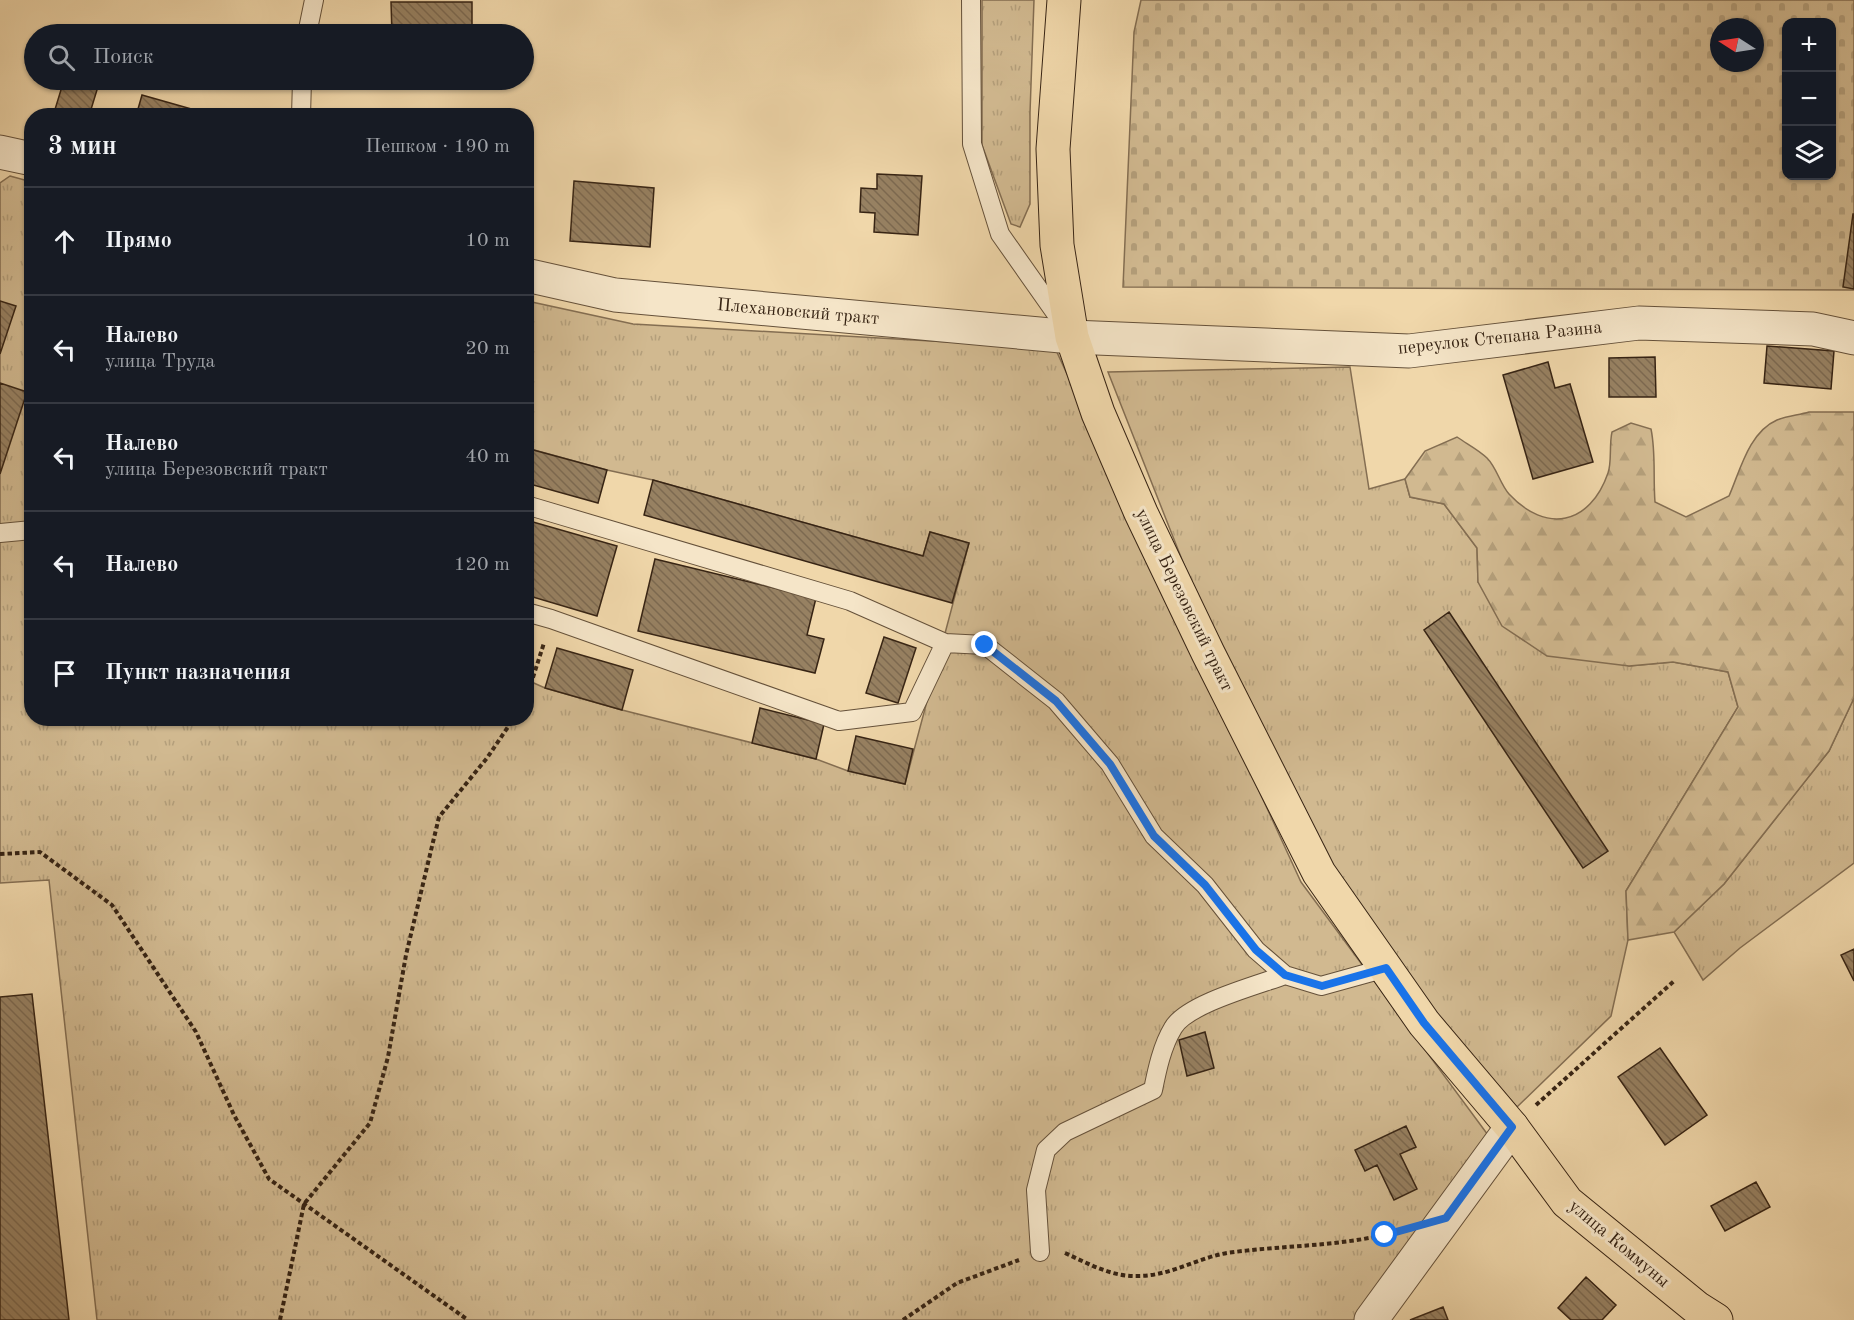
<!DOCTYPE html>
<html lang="ru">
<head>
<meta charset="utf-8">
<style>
	:root { --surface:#171b24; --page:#20242c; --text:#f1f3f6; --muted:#9ea1a6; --line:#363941 }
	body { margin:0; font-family:"Old Standard TT",serif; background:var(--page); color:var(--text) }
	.controls { position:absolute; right:18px; top:18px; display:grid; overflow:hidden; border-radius:12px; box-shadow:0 2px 4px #0004 }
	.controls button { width:54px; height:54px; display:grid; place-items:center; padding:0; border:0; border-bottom:2px solid var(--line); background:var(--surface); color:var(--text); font:30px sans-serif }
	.compass { position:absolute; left:1710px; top:18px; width:54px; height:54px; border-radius:50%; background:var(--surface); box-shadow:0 2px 4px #0004; rotate:282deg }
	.stop { position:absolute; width:18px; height:18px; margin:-14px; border:4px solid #1a73e8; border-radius:50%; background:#fff }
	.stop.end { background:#1a73e8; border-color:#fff; box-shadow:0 2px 6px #0008 }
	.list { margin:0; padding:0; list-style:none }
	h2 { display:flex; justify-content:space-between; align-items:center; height:78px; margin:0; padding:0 24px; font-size:26px }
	h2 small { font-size:20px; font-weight:400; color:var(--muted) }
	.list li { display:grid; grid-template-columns:39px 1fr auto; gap:18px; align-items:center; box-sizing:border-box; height:108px; padding:0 24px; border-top:2px solid var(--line) }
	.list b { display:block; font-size:22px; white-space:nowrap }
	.list p { margin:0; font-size:20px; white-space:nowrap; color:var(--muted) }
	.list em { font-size:20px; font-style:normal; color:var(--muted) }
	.icon { flex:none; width:33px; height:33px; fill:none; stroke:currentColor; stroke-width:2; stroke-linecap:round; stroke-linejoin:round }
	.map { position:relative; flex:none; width:1854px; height:1320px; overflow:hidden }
	.search { position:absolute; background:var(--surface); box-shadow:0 2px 4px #0004; left:24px; top:24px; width:510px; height:66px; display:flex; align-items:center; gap:15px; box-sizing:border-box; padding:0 21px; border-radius:33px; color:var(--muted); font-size:22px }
	.panel { position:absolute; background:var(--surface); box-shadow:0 2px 4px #0004; left:24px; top:108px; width:510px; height:618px; border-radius:24px }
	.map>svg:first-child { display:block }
	.grass { fill:url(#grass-tufts); stroke:#846e52; stroke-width:1.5 }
	.forest { fill:url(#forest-firs); stroke:#846e52; stroke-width:1.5 }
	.cemetery { fill:url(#cemetery-stones); stroke:#846e52; stroke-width:1.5; fill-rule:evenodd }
	.building { fill:url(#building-back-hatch); stroke:#372414; stroke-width:1.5 }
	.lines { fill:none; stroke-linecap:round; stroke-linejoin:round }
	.service-casing { stroke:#65513a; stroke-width:20 }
	.minor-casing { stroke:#65513a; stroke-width:35 }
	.primary-casing { stroke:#372414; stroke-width:35 }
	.path { stroke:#372414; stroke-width:4; stroke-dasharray:4.5 3; stroke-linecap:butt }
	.service { stroke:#f5e5c8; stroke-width:18 }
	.minor { stroke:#f5e5c8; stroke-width:33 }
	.primary { stroke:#f0d7aa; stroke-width:33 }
	.route { stroke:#1a73e8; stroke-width:8 }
	.labels { text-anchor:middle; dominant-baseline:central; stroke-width:6; stroke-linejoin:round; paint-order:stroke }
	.street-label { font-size:18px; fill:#372414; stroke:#f5e5c8 }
</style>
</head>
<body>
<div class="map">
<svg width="1854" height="1320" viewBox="0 0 1854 1320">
	<defs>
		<pattern id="grass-tufts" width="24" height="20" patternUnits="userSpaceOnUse" patternTransform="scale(1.5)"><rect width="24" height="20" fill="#d1b990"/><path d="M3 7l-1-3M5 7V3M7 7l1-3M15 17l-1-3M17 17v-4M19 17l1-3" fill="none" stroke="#b49f7b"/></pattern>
		<pattern id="forest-firs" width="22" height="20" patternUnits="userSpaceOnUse" patternTransform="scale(1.5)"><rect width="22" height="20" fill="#d1b990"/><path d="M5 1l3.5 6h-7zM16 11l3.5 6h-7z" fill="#b49f7b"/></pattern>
		<pattern id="cemetery-stones" width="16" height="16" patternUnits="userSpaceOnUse" patternTransform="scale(1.5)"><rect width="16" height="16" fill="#d1b990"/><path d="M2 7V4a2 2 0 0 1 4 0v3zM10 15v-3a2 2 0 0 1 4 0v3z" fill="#b49f7b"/></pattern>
		<pattern id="building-back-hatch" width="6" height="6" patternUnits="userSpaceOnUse" patternTransform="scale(1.5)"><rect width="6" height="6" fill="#978162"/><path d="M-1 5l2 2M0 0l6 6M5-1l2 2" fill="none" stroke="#7c6950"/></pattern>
	</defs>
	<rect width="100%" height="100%" fill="#f0d7aa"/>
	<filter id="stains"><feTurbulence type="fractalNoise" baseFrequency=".00333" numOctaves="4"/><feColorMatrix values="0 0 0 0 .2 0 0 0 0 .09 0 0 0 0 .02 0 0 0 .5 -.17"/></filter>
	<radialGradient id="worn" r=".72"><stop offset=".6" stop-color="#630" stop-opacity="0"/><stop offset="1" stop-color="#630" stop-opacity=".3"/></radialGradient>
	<path class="grass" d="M982 0H1034L1030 113V204L1020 227 1011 224 982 145Z
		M10 176 32 182V718H526L527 680 545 688 622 710 816 759 848 771 905 784 969 543 930 532 923 556 653 480 607 470 527 448V301L633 324 1055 348 1301 882 1488 1135 1356 1320H97L49 880 0 883V183Z
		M1350 367 1369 489 1405 479 1410 497 1444 504 1477 548 1478 582 1629 666 1673 662 1728 672 1738 707 1626 891 1628 940 1611 1016 1517 1107 1417 991 1330 872 1218 651 1108 372Z
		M1854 698V863L1740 948 1703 980 1674 932 1724 884 1829 751Z"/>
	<path class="forest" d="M1809 412H1854V698L1829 751 1724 884 1674 932 1628 940 1626 891 1738 707 1728 672 1673 662 1629 666 1547 656 1502 626 1478 582 1477 548 1444 504 1410 497 1405 479 1425 451 1457 437C1467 444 1479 450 1487 458 1497 468 1500 484 1509 494 1546 534 1590 525 1608 473 1612 462 1609 445 1612 432L1631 423 1651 429C1656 453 1653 477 1655 502L1686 517 1729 496C1740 471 1749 432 1777 420 1787 416 1799 415 1809 412Z"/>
	<path class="cemetery" d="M1141 0H1854V290L1123 287 1134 32ZM1786 22H1832V176H1786ZM1719 27H1755V63H1719Z"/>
	<path class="building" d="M391 2H472V34H392Z
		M64 80H100L89 116H53Z
		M142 95 216 116H136Z
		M877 174 922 176 918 235 874 232 875 213 860 212 861 188 877 189Z
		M574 181 654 188 650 247 570 241Z
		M1853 214H1854V289L1843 287Z
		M0 301 16 306 0 354Z
		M1767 346 1834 351 1831 389 1764 383Z
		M1655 357 1656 397H1609V358Z
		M1548 362 1555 388 1570 384 1593 462 1533 479 1503 375Z
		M0 383 27 392 0 474Z
		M526 448 607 470 598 503 526 483Z
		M653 480 923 556 930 532 969 543 952 603 644 515Z
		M526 520 617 546 597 616 526 595Z
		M655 559 816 598 807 635 824 639 815 673 638 631Z
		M1449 612 1608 851 1583 868 1424 630Z
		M884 637 916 648 898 703 866 693Z
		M557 648 633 670 622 710 545 688Z
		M760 708 824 724 816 759 752 743Z
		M856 736 913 749 905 784 848 771Z
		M1854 949V981L1841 955Z
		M32 994 69 1320H0V997Z
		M1205 1032 1214 1068 1187 1076 1179 1040Z
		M1660 1048 1707 1115 1665 1145 1618 1077Z
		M1406 1126 1416 1147 1400 1154 1417 1189 1394 1200 1377 1165 1365 1171 1355 1150Z
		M1756 1182 1770 1207 1725 1231 1711 1206Z
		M1586 1277 1616 1305 1602 1320H1571L1558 1308Z
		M1443 1307 1448 1320H1410Z"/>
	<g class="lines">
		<g class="service-casing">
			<path id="service" d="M971 0 972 144 1000 234 1064 325
				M307 34 314 0
				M301 116 302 80
				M526 505 850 601 945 643 985 645 1056 701 1110 764 1154 836 1205 885 1256 950 1285 975 1321 986 1386 968
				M0 533 32 530
				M526 612 551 619 839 721 912 712 945 643
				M1040 1252 1036 1190 1046 1150 1065 1132 1153 1090C1157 1070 1162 1046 1173 1028 1186 1004 1258 985 1285 975"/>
		</g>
		<g class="minor-casing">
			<path id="minor" d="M0 152 32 159
				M526 275 615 295 1072 337 1409 351 1639 323 1813 329 1854 338
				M1371 1320 1512 1127"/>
		</g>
		<g class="primary-casing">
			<path id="primary" d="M1064 0 1053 149 1057 245 1072 337 1098 413 1141 513 1208 653 1319 873 1424 1023 1512 1127 1567 1202 1697 1308 1716 1320"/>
		</g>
		<path class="path" d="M526 699 544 643
			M0 854 40 852 112 905 196 1032 234 1115 269 1179 468 1320
			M1536 1105 1674 981
			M1065 1253C1089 1264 1112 1277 1138 1276 1170 1276 1197 1258 1227 1253 1283 1245 1340 1247 1396 1232
			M280 1320 304 1204 370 1123 388 1057 406 955 439 817 487 758 514 718
			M903 1320 957 1283 1019 1260"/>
		<use href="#service" class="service"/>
		<use href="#minor" class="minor"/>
		<use href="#primary" class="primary"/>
	</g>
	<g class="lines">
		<path class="route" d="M985 645 1056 701 1110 764 1154 836 1205 885 1256 950 1285 975 1322 986 1386 968 1424 1023 1512 1127 1446 1218 1385 1235"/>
	</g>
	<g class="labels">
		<g class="street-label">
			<text transform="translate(798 312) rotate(5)">Плехановский тракт</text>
			<text transform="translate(1500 338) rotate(-6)">переулок Степана Разина</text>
			<text transform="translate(1184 600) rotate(64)">улица Березовский тракт</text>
			<text transform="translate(1619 1244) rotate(40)">улица Коммуны</text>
		</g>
	</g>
	<rect width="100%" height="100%" filter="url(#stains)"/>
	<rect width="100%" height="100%" fill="url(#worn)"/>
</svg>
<div class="controls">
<button>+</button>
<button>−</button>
<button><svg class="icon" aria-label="layers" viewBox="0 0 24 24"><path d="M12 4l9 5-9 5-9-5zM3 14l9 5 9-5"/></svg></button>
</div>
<svg class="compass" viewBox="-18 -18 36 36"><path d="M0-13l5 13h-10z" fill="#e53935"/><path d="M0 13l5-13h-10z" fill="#9ea1a6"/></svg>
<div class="stop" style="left:1385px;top:1235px"></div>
<div class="stop end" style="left:985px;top:645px"></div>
<div class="search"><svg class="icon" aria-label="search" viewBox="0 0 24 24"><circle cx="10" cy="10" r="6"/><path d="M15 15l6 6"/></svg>Поиск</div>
<section class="panel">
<h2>3 мин<small>Пешком · 190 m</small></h2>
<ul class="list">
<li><svg class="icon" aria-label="ahead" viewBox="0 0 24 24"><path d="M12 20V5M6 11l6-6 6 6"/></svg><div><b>Прямо</b></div><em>10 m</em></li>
<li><svg class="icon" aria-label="left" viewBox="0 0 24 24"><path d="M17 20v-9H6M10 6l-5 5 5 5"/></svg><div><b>Налево</b><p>улица Труда</p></div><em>20 m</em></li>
<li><svg class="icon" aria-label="left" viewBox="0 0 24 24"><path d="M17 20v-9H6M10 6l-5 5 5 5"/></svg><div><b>Налево</b><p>улица Березовский тракт</p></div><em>40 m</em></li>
<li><svg class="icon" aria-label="left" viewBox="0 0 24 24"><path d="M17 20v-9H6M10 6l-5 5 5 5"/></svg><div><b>Налево</b></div><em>120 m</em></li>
<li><svg class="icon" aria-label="arrive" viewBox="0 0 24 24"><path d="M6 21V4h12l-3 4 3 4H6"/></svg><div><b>Пункт назначения</b></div></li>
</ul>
</section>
</div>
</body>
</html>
